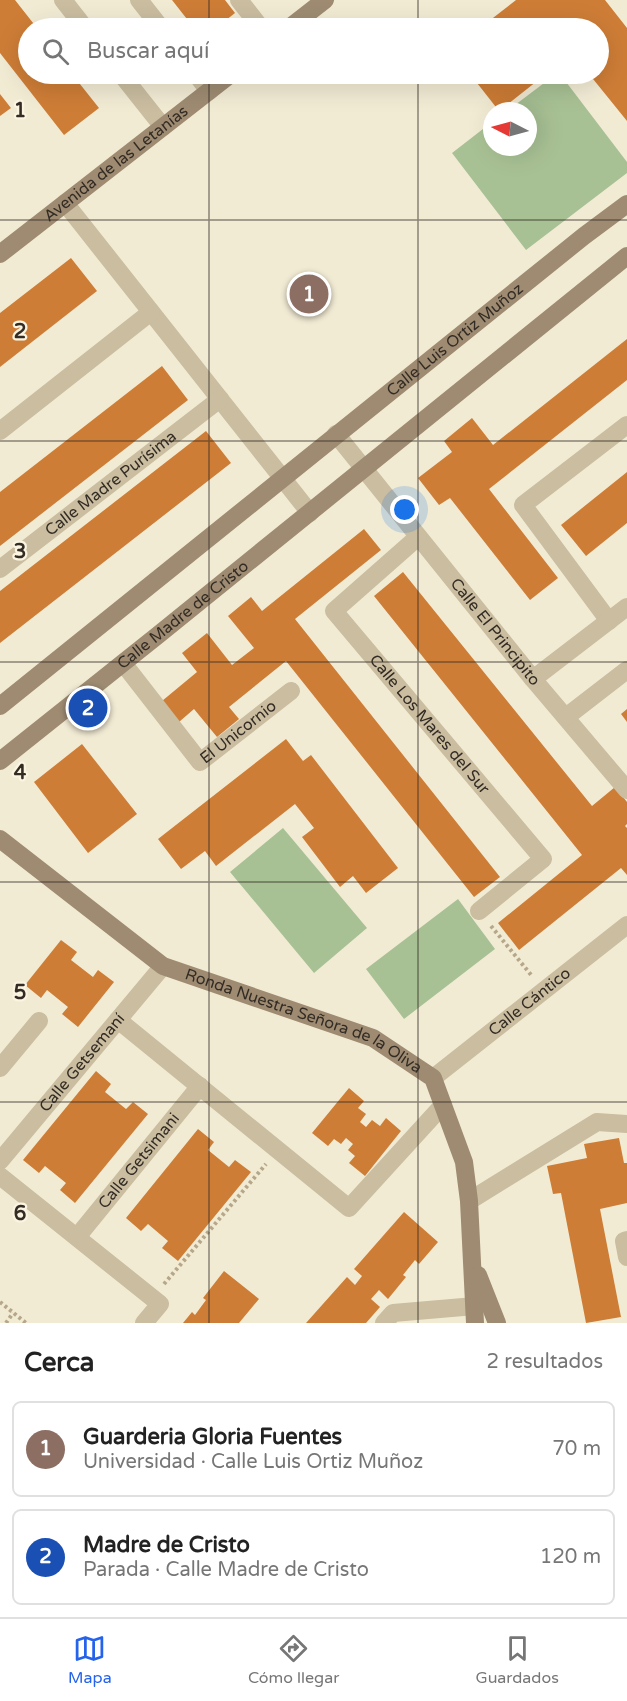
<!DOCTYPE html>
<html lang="es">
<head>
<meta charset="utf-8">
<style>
	:root { --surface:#fff; --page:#f6f6f6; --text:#222; --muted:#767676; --line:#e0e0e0; --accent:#2563eb }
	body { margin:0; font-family:"Varela Round",sans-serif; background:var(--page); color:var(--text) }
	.compass { position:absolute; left:483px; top:102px; width:54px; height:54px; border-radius:50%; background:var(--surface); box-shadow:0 6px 24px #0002; rotate:276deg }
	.you { position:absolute; left:405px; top:510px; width:21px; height:21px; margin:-15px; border:4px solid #fff; border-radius:50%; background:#1a73e8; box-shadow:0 0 0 9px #1a73e833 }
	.badge { display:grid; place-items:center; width:39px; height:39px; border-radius:50%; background:var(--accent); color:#fff; font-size:20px; font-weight:700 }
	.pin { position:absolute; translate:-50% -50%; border:3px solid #fff; box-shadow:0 2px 6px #0006 }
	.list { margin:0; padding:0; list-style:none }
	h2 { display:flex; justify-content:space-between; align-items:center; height:78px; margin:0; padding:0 24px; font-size:26px }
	h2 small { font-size:20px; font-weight:400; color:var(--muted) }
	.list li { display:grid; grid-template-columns:39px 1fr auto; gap:18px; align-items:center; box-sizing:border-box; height:96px; margin:0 12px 12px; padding:0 12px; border:2px solid var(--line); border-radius:9px }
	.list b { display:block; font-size:22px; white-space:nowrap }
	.list p { margin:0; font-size:20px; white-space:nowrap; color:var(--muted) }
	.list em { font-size:20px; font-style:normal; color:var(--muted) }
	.icon { flex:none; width:33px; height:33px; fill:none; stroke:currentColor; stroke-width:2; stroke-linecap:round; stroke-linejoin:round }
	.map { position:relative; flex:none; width:627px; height:1323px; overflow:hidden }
	.search { position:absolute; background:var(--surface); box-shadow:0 6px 24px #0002; left:18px; right:18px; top:18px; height:66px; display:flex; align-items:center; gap:15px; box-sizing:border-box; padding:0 21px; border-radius:33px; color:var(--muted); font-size:22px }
	.sheet { height:294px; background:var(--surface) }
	nav { display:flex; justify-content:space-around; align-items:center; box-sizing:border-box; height:84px; border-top:2px solid var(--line); background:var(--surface); font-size:16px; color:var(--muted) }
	nav a { display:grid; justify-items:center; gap:3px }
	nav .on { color:var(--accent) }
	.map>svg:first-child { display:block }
	.green { fill:#a8c194 }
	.building { fill:#ce7d36 }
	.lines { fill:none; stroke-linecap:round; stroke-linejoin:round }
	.path { stroke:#b6a78a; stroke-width:4; stroke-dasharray:3 3; stroke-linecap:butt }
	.street { stroke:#cabda0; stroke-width:18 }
	.secondary { stroke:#9e8b72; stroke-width:18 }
	.grid { fill:none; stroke:#332c24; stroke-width:1.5; stroke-opacity:0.55 }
	.labels { text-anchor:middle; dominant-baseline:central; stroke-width:4.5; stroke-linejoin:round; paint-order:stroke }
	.street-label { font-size:16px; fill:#332c24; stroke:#faf4e0 }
	.grid-label { font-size:20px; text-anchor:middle; font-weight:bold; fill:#332c24; stroke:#faf4e0; stroke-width:4.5; stroke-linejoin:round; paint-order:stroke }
</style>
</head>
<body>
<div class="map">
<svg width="627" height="1323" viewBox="0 0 627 1323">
	<rect width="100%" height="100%" fill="#f2ebd4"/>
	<path class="green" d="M556 74H560L627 162V173L526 250 452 153 492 122V147H528V111H507Z
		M283 828 367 928 314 973 230 872Z
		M458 899 495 949 404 1019 366 969Z"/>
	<path class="building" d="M0 0H15L37 28H28V74H72L99 108 64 135 0 53Z
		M172 0H225L235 13 216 28H194Z
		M516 0H605L627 28V121L589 74H598V28H480Z
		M470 74H546L499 111Z
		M0 94 11 108 0 116Z
		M71 258 97 291 0 367V313Z
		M627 339V380L489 489 558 578 530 600 450 498 439 505 418 478 452 452 444 441 472 418 493 445Z
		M162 366 188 400 0 546V492Z
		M206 431 231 463 0 643V591Z
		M627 472V523L586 556 561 525Z
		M364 529 381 550 295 619 500 877 474 897 286 661 229 707 239 719 217 737 194 709 179 722 162 701 197 672 182 653 207 633 232 665 254 648 228 616 251 597 262 611Z
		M403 572 592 806 615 787 627 802V824L625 826 627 828V875L621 868 519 950 498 923 582 855 374 596Z
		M627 709V722L621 714Z
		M286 739 303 761 311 755 398 868 366 893 353 876 340 887 302 837 314 828 295 804 216 866 205 851 181 869 158 839Z
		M82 744 137 814 88 853 34 782Z
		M61 940 77 952 71 960 93 977 98 970 114 982 78 1027 62 1014 68 1007 47 990 41 998 25 985Z
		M96 1071 111 1084 105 1092 126 1109 133 1102 148 1114 75 1203 60 1190 66 1183 45 1166 39 1173 23 1160Z
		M349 1088 364 1101 358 1108 366 1114 360 1122 366 1127 372 1120 380 1126 386 1118 401 1131 365 1176 349 1163 355 1156 348 1150 353 1144 346 1138 341 1144 334 1139 328 1146 312 1133Z
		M198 1129 214 1142 208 1150 229 1167 235 1160 251 1172 178 1261 162 1248 168 1241 148 1224 141 1231 126 1218Z
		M619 1138 624 1163H627V1203L600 1209 621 1317 586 1323 561 1193 553 1194 547 1166 587 1158 584 1144Z
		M404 1212 438 1242 419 1264 415 1260 403 1275 406 1277 388 1299 379 1290 371 1299 380 1307 366 1323H306L347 1277 355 1285 362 1276 354 1269Z
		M224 1271 259 1299 239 1323H183L192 1312 195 1315 206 1300 203 1298Z"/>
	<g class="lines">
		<path class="path" d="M491 926 532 976
			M164 1284 266 1164
			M0 1302 26 1323
			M6 1323 13 1313"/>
		<g class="street">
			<path d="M63 0 85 28"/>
			<path d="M139 0 161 28"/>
			<path d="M239 0 261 28"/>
			<path d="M121 74 163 127"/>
			<path d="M196 74 209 91"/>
			<path d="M65 203 310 513"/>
			<path d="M0 431 151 312"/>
			<path id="s1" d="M336 434 533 679 627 790"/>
			<path id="s2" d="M418 537 334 611 543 859 479 911"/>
			<path id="s3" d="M0 569 220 399"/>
			<path d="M609 621 523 505 627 425"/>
			<path id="s4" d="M123 663 200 762 291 691"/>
			<path d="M533 679 627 607"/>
			<path d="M566 717 627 670"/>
			<path d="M118 1020 349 1208 443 1105"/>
			<path d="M0 1068 39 1021"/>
			<path id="s5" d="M433 1078 627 925"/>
			<path id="s6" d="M0 1161 163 966"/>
			<path d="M0 1176 160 1304 144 1323"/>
			<path d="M469 1201 597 1122 627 1124"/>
			<path id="s7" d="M77 1237 200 1086"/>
			<path d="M627 1240 624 1241 627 1257"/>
			<path d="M384 1323 393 1313 475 1306"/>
		</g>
		<g class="secondary">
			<path d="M289 28 325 0"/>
			<path id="s8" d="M0 254 231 74"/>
			<path id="s9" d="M0 706 584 236 627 204"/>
			<path id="s10" d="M0 761C210 594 419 426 627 256"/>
			<path id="s11" d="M0 839 163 966 373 1038 433 1078 464 1162 469 1201 475 1323"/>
			<path d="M478 1275 497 1323"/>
		</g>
	</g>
	<path class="grid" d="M209 0V28M418 0V28M209 74V1323M418 74V1323M0 220H627M0 441H627M0 662H627M0 882H627M0 1102H627"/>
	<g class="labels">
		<g class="street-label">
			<text stroke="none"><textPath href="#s8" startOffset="147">Avenida de las Letanías</textPath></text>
			<text stroke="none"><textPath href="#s9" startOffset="584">Calle Luis Ortiz Muñoz</textPath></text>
			<text stroke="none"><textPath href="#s3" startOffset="140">Calle Madre Purísima</textPath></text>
			<text stroke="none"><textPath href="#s10" startOffset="234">Calle Madre de Cristo</textPath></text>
			<text stroke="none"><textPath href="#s1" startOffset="254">Calle El Principito</textPath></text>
			<text stroke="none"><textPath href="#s2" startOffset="260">Calle Los Mares del Sur</textPath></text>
			<text stroke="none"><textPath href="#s4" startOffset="174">El Unicornio</textPath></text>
			<text stroke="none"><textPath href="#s5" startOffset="123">Calle Cántico</textPath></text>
			<text stroke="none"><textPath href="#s11" startOffset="358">Ronda Nuestra Señora de la Oliva</textPath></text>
			<text stroke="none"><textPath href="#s6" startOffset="128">Calle Getsemaní</textPath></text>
			<text stroke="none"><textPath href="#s7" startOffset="98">Calle Getsimani</textPath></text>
		</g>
	</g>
	<g class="grid-label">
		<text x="20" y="117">1</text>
		<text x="20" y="338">2</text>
		<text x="20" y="558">3</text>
		<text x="20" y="779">4</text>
		<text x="20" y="999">5</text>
		<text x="20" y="1220">6</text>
	</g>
</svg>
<svg class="compass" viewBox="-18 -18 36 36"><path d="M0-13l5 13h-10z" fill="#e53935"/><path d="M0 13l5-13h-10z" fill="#767676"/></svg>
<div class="you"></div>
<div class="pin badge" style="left:309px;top:294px;background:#8d6e63">1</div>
<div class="pin badge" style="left:88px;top:708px;background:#1a4fb4">2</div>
<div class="search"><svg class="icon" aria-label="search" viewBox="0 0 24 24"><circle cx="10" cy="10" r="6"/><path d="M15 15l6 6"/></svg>Buscar aquí</div>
</div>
<section class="sheet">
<h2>Cerca<small>2 resultados</small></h2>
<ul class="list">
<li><span class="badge" style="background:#8d6e63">1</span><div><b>Guarderia Gloria Fuentes</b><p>Universidad · Calle Luis Ortiz Muñoz</p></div><em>70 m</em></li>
<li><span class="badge" style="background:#1a4fb4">2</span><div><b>Madre de Cristo</b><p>Parada · Calle Madre de Cristo</p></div><em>120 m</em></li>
</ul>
</section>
<nav>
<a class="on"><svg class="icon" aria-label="map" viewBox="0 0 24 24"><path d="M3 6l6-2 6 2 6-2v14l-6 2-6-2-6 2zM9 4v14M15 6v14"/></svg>Mapa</a>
<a><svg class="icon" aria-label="directions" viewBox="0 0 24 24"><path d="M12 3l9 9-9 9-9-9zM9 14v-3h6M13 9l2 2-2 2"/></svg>Cómo llegar</a>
<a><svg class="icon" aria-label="saved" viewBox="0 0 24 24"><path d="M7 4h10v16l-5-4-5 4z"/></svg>Guardados</a>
</nav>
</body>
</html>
